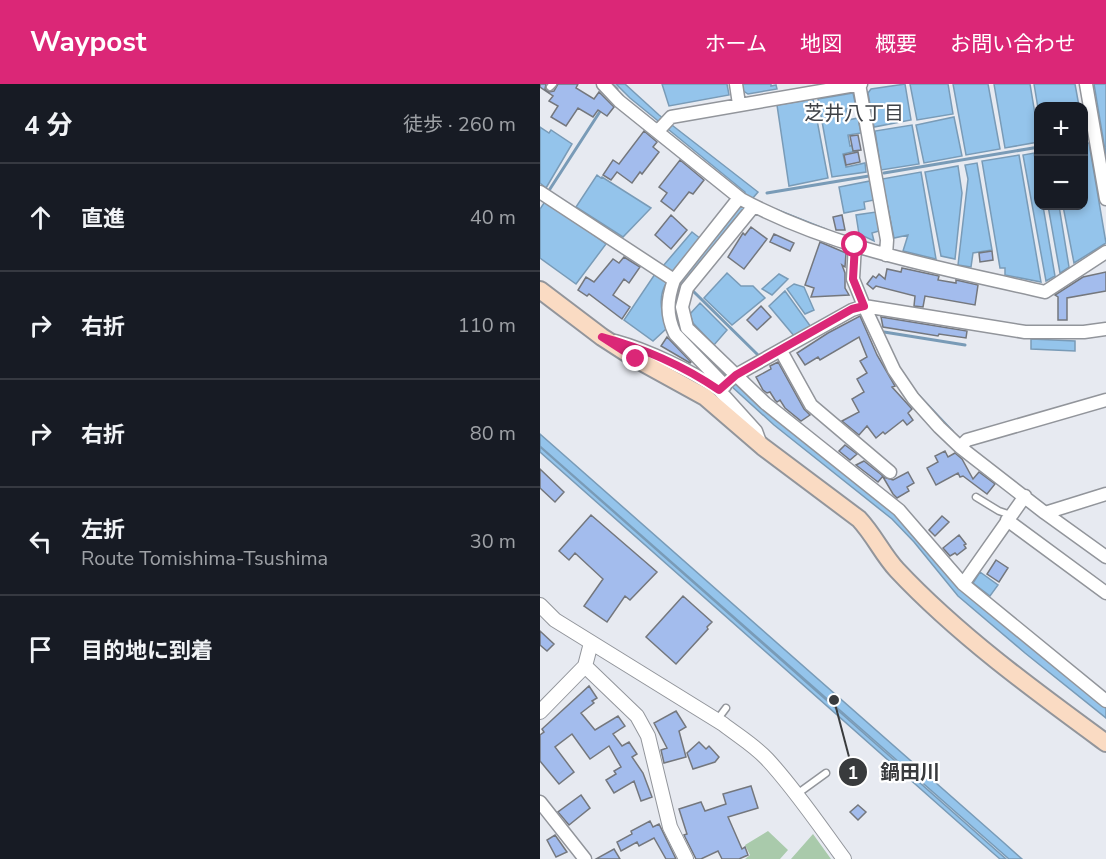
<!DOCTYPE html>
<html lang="ja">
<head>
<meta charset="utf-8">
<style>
	:root { --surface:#171b24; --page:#20242c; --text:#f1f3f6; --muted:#9ea1a6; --line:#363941; --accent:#db2777 }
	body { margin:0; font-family:"Nunito Sans","Noto Sans JP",sans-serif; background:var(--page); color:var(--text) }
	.controls { position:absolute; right:18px; top:18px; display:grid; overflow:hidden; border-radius:12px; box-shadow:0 3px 9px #0003 }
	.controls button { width:54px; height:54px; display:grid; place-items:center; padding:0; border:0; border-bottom:2px solid var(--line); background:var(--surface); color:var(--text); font:30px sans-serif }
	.stop { position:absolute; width:18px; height:18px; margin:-14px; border:4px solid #db2777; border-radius:50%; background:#fff }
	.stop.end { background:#db2777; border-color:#fff; box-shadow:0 2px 6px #0008 }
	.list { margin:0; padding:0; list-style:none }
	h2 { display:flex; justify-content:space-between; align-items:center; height:78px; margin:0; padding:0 24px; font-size:26px }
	h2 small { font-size:20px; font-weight:400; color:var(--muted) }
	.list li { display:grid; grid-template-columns:39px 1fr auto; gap:18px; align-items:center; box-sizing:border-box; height:108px; padding:0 24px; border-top:2px solid var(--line) }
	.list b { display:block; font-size:22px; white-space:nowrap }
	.list p { margin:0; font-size:20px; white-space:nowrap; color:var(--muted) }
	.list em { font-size:20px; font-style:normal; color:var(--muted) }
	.icon { flex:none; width:33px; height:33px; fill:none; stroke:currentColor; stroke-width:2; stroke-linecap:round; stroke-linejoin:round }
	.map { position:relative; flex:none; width:566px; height:775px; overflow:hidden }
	header { display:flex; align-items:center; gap:36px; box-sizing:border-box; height:84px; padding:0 30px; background:var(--accent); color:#fff }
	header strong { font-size:28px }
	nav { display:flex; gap:33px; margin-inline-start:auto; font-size:21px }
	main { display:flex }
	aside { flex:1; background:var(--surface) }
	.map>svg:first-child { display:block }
	.green { fill:#a9caab }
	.water { fill:#94c4eb; stroke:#799bb7; stroke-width:1.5 }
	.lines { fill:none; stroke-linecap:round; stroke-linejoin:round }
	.stream { stroke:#799bb7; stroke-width:3 }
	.building { fill:#a3bced; stroke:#74777d; stroke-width:1.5 }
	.service-casing { stroke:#92959b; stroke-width:9 }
	.minor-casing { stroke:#92959b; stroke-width:15 }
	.tertiary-casing { stroke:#92959b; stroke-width:16 }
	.secondary-casing { stroke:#92959b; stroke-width:20 }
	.service { stroke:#fff; stroke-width:6 }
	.minor { stroke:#fff; stroke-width:12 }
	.tertiary { stroke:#fff; stroke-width:14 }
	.secondary { stroke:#fadbc3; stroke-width:16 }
	.route { stroke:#db2777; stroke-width:8 }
	.labels { text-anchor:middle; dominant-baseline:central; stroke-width:4.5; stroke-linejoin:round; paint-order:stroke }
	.neighbourhood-label { font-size:20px; fill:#3f4247; stroke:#fff }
	.leader { fill:none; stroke:#393b3d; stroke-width:2 }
	.callout-dot { fill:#393b3d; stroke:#fff; stroke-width:2 }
	.mark-label { font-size:18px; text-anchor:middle; font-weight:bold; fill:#fff }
	.callout-label { font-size:20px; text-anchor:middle; font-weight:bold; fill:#393b3d; stroke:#fff; stroke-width:4.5; stroke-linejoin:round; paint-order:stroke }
</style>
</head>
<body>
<header>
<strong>Waypost</strong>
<nav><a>ホーム</a><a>地図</a><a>概要</a><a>お問い合わせ</a></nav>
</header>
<main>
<aside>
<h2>4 分<small>徒歩 · 260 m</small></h2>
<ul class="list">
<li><svg class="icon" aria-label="ahead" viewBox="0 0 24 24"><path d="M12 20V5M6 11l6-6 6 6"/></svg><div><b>直進</b></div><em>40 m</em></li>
<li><svg class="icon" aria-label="right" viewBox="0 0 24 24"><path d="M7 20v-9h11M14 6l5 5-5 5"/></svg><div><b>右折</b></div><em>110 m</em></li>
<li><svg class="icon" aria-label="right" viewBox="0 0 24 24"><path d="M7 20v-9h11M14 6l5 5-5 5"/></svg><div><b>右折</b></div><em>80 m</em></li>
<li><svg class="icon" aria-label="left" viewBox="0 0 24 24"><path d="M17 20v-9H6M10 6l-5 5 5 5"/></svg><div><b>左折</b><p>Route Tomishima-Tsushima</p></div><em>30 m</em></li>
<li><svg class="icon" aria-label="arrive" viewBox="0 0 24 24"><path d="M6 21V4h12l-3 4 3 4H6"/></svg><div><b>目的地に到着</b></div></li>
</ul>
</aside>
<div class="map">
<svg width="566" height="775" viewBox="0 0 566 775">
	<rect width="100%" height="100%" fill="#e7eaf1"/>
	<path class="green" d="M228 747 248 766 240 775H205L210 771 205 761Z
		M273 750 291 775H251Z"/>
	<path class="water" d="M76 0H85L119 31 218 108 189 142 142 203 138 231 216 317 239 338 360 434 428 511 566 624V634L485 569 418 512 374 458 352 435 234 341 179 291 135 243 134 205 205 111V108L90 14Z
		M122 0H187L189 11 129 22Z
		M201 0H231V2L236 1 237 5 208 10 202 6Z
		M365 0 371 36 334 43 328 9 331 5Z
		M370 0H408L413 30 377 36Z
		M413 0H448L460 65 426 71Z
		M454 0H490L498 48V58L465 64Z
		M494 0H535L539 22H499L498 24Z
		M554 0H566V72Z
		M313 9 316 23 306 25 308 36 318 34 321 49 308 51 310 62 314 61 316 67 303 70 306 83 325 79 326 88 292 93 278 15Z
		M273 15 288 94 249 102 237 21Z
		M414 33 422 72 384 79 376 41Z
		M372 41 379 80 341 86 335 47Z
		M0 43 9 49 11 46 32 60 6 104 0 99Z
		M549 59 566 159 534 179 523 122H544V60Z
		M494 69 498 93 499 122H503L515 192 506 197 483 71Z
		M479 71 501 198 465 191V184H460L442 77Z
		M437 79 452 166 433 169 431 183 418 181 428 95 425 81Z
		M418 82 422 109 415 175 401 172 385 88Z
		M381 88 396 175 363 167 368 151 354 154 342 95Z
		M57 91 61 94 62 93 111 124 83 153 36 123Z
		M330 97 334 116 324 118 325 125 304 129 299 103Z
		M6 116 66 160 36 200 0 174V125Z
		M508 122H519L529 183 520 189Z
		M336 128 339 147 332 149 334 157 319 150 316 131Z
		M152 148 161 155 133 188 123 182Z
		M187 189 201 202H213L225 214 192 241 164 214Z
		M115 190 127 198C117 213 122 228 126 245L113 257 84 236Z
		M239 190 248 195 232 211 222 205Z
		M254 200 264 203 274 226 265 230 247 205Z
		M245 207 271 243 255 253 229 222Z
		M160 219 187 246 174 261 153 239 150 230Z
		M491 255 535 257V267L491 265Z
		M0 350 463 758 482 775H469L0 362Z
		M0 363 466 775H460L453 769 0 368Z
		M440 488 458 501 450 512 433 499Z"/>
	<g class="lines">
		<path class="stream" d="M72 0 77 5
			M544 55 550 54 549 52
			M344 89 499 63
			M8 108 61 26
			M227 109 329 92
			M236 126 286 146
			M153 207 219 272
			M343 251 344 248 425 261
			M378 311 412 347"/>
	</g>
	<path class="building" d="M0 0H6L5 5 9 8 14 7 18 0H38L36 4 54 15 59 8 74 23 67 32 58 26 53 33 38 24 26 42 11 33 18 22 9 17 13 12 0 3Z
		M104 47 117 58 113 63 119 68 102 90 100 88 92 99 77 88 71 96 63 91 73 76 79 80Z
		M318 51 321 66 313 67 310 52Z
		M318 68 320 78 306 81 304 71Z
		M140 76 164 96 153 110 149 108 134 127 121 117 127 109 119 103Z
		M131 131 147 146 131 165 115 151Z
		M302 131 305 146H296L293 133Z
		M211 143 227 155 204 185 188 173 203 149 205 151Z
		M234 150 254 159 250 167 230 158Z
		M280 158 306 169 305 183 302 181 305 189V204L309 211 271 213 274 204 265 201Z
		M452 167 453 176 440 178 439 169Z
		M84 173 100 183 89 199 84 195 73 211 90 223 82 235 49 210 47 212 38 206 46 193 54 198 73 175 79 179Z
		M362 184 399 192 398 196 416 199V196L438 201 435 221 385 212 383 223 374 222 375 212 336 202 333 205 327 200 333 192 336 194 339 190 345 195 347 185 361 188Z
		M566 188V207L527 214V236H518V213L515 211 543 193Z
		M221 222 231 233 217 246 207 236Z
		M320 232 337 271 355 302 352 303 372 325 368 329 373 336 367 341 363 336 345 350 343 348 336 354 327 342 319 351 302 337 319 328 312 315 324 308 317 295 327 289 320 277 327 273 319 253 280 276 278 273 265 281 257 269 288 249Z
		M341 233 427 247 426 254 399 250 398 252 343 243Z
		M127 253 151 278 150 279 121 262Z
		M238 278 264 325 270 331 261 337 245 324 240 316 237 318 235 316 230 308 227 309 223 306 216 293 231 285 230 282Z
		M305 361 317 370 310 376 299 367Z
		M405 367 408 373 415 369 422 375 433 395 439 388 455 400 447 410 423 392 420 393 418 389 396 401 387 384 398 378 395 372Z
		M324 377 343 392 338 398 316 381Z
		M0 385 24 408 15 418 0 404Z
		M368 388 374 399 367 403 369 407 357 414 353 410 343 393 353 396Z
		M51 431 117 488 90 516 85 512 67 538 44 522 63 495 35 469 29 476 19 467Z
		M402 432 409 438 395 452 389 446Z
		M419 451 426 460 424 461 426 464 417 471 415 469 410 472 403 464Z
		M456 476 468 484 459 498 447 490Z
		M143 512 172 538 167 543 168 545 136 580 106 553Z
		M0 547 14 560 7 567 0 561Z
		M49 602 57 614 52 617 54 619 41 629 55 646 78 632 85 642 73 650 82 662 89 658 97 670 92 673 103 689 112 713 101 717 94 697 74 709 66 696 76 690 74 687 81 683 69 662 50 675 32 650 15 663 34 688 19 700 0 677V651L4 648 2 645Z
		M136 627 146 643 139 647 146 673 124 679 121 666 127 664 114 639Z
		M159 658 166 665 169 662 179 673 175 678 153 685 147 669Z
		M211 702 218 724 188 733 202 765 205 763 208 771 199 775H182L178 767 161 775H156L144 751 147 750 139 725 161 718 165 727 186 720 183 710Z
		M41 711 50 724 29 741 18 728Z
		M318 721 326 728 318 736 310 728Z
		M110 737 113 743 119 740 136 775H126L114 754 99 762 97 758 81 767 77 758 92 750 91 747Z
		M15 751 27 768 16 773 7 756Z
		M74 765 80 775H56Z"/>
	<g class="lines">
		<g class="service-casing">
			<path id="service" d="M10 3 13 0
				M436 413 459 427 471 431
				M177 636 186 624
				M257 710 286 689"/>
		</g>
		<g class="minor-casing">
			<path id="minor" d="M63 0 79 17 201 115C295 166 403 184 505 208L566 168
				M196 0 199 20
				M319 0 347 156 346 171
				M546 0 566 115
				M118 47 131 33 321 0
				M0 108 134 196
				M214 122 147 204 142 223 147 244 225 319 359 426 423 500 566 617
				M315 161 313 195 324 222 485 248H544L566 245
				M75 257C108 266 152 287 179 306
				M241 267 271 321 350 388
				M185 302 135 250C126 231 127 216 134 196L199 114
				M220 358 216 347 179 306 196 291 312 226 324 222 354 286 373 314 399 343 420 363 505 429 566 473
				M420 363 427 356 566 316
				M505 429 566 410
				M467 436 566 509
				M423 500 485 412
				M0 718 45 775"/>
		</g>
		<g class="tertiary-casing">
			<path id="tertiary" d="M0 521 15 536 183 640C197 651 214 661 227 675 255 705 279 741 304 775
				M45 582 97 632 108 652 130 743 146 775
				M0 628 45 582 51 559"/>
		</g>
		<g class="secondary-casing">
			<path id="secondary" d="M0 206 62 253 96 275 165 313 223 363 319 435C334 451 343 471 357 486 418 551 495 607 566 659"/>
		</g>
		<use href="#service" class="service"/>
		<use href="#minor" class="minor"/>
		<use href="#tertiary" class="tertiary"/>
		<use href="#secondary" class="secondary"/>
	</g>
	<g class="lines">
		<path class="route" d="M96 275 62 253C103 264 145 283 179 306L196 291 312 225 324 222 313 195 315 161"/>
	</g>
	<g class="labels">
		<g class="neighbourhood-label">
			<text x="314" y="29">芝井八丁目</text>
		</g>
	</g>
	<path class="leader" d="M294 616L313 688"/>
	<g class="callout-dot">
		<circle cx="294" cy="616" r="6"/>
		<circle cx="313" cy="688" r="15"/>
	</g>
	<g class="mark-label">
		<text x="313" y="695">1</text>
	</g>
	<g class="callout-label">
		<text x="370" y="695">鍋田川</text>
	</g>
</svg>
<div class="controls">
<button>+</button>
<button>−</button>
</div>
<div class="stop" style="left:315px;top:161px"></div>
<div class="stop end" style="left:96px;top:275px"></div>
</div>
</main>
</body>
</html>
